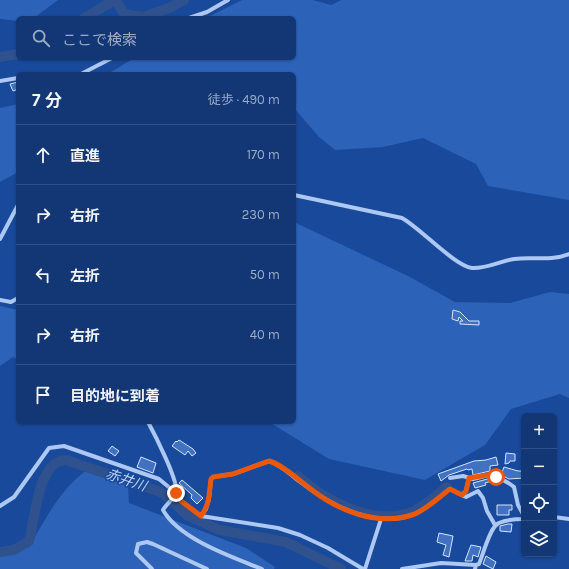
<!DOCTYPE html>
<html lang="ja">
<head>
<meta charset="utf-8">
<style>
	:root { --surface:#123774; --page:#1f427c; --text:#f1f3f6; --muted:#9cacc5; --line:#315186 }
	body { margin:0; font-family:Karla,"Noto Sans JP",sans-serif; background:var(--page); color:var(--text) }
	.controls { position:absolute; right:12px; bottom:12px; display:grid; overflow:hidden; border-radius:6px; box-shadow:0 1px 3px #0004 }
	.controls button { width:36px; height:36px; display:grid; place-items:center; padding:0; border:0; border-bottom:1px solid var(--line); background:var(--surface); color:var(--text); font:20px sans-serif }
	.stop { position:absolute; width:12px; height:12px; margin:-9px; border:3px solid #ea580c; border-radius:50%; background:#fff }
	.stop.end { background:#ea580c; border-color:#fff; box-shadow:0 1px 4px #0008 }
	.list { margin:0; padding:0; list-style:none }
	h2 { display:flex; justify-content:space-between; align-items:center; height:52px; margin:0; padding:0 16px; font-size:17px }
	h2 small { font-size:13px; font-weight:400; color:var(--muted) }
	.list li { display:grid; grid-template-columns:26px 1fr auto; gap:12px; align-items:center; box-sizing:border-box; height:60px; padding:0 16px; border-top:1px solid var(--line) }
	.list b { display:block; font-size:15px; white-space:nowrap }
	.list em { font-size:13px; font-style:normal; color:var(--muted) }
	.icon { flex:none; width:22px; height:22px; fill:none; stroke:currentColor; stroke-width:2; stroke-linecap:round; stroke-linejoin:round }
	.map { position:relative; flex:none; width:569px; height:569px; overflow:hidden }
	.search { position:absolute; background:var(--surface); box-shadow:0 1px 3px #0004; left:16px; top:16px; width:280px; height:44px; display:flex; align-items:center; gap:10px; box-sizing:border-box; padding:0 14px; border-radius:6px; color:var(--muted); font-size:15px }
	.panel { position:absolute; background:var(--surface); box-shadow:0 1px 3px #0004; left:16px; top:72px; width:280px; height:352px; border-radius:6px }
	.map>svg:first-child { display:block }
	.green { fill:#2c62b7 }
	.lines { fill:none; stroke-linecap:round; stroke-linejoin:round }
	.river { stroke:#2f528e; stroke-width:10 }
	.building { fill:#4172c1; stroke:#d5e4fc }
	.street { stroke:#adc8f2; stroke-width:4 }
	.route { stroke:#ea580c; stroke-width:5 }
	.labels { text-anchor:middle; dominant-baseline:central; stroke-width:3; stroke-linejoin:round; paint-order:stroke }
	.water-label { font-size:14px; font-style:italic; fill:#bad3f8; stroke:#18499a }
</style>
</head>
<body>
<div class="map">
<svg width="569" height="569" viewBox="0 0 569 569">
	<rect width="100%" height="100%" fill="#18499a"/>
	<path class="green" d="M0 0H58L34 18H18V21L0 19Z
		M242 0H313L331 5 341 0H569V200L488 186 476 164 423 138 383 147 335 150 319 137 294 108V74H108L134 58H294V18H206Z
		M18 104V172L0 182V108Z
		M294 222 408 276 455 302 510 303 550 292 569 294V398L560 394 511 409 485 445 425 480 329 459 269 422H294Z
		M0 306 18 310V360L13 357 0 366Z
		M87 470 128 486 129 503 246 548 275 567 274 569H0V556L29 547C45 520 60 489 87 470Z"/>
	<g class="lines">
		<path class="river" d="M116 0 124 14 143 17 169 8 184 0
			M84 18 115 0
			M0 57 18 54
			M298 476C325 501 372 525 409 513 424 508 435 496 447 487
			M0 552 14 550 29 541C35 521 37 461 66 460L163 493 188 516 220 530 286 542 341 569"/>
	</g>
	<path class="building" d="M18 82V89L13 91 10 84Z
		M453 310 460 312 469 321H479V325L460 324V321H463L459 317 458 321 452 319Z
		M179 440 193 449 196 453 192 456 188 451 185 455 172 446 176 441 177 442Z
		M112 446 119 451 115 456 108 451Z
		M506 453 515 454V461H510L509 463 505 464Z
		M141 457 156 463 153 473 137 467Z
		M496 457 498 465 490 466V471L473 475 472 469 468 470 467 469 449 475 441 481 438 474 474 461 486 460Z
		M504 467 518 471H524V478L509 479 501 475Z
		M491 478 492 481 485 483 486 485 475 488 473 483Z
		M182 480 203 498 197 504 191 498 192 495 179 483Z
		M497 505H512V510H509V515H497Z
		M508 524H512L511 532 500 531V526Z
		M439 533 453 536 449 557 443 555 446 545 437 542Z
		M471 545 481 547 478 557 473 555 472 561H465Z
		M486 556 496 562 493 569 483 564Z"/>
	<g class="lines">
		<path class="street" d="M189 18 207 12 228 0
			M81 74 112 58
			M0 81 18 78
			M294 195 402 218C420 228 455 266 472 268 486 269 500 261 514 259 535 256 548 262 569 254
			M0 239 18 205
			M0 300 11 302 18 298
			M148 422C154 433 179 482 176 492 175 498 166 504 163 510 179 539 232 557 262 569
			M450 478 463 476 473 479 493 474C499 478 510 483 514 487L518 505 524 516
			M462 495 466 491 469 478
			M0 506 14 497 49 448 64 446 159 479 176 493 181 501 201 516 278 528 300 535 328 548 363 569
			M201 516 206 509 209 499 211 479 213 477 233 474 269 461C281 465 290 474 299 481 330 505 372 528 412 515 425 511 439 497 450 489L466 497 478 491 483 498 487 511 495 525
			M554 517 569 519
			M152 569 136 553 138 544 147 542 153 544 207 569
			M365 569 381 519
			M402 569 441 563 476 565
			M475 569 476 565 479 564C483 555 490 526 499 523 506 520 516 519 524 519"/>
	</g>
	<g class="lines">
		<path class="route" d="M176 493 181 501 201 516C210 504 209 493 211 479L213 477 233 474 269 461C283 465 300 481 312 490 339 511 377 526 412 515 425 511 439 497 450 489L462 495 466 491 469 478 493 474 496 477"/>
	</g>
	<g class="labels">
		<g class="water-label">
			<text transform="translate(126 480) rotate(19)">赤井川</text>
		</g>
	</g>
</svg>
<div class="controls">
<button>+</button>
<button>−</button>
<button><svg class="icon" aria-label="locate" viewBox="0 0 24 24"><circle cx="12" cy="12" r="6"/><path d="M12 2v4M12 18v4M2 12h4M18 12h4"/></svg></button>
<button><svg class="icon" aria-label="layers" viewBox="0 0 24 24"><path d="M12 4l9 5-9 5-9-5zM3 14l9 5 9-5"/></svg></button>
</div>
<div class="stop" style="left:496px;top:477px"></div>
<div class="stop end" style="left:176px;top:493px"></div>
<div class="search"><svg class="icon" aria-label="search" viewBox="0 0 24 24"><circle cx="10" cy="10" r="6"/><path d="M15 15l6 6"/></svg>ここで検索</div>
<section class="panel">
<h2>7 分<small>徒歩 · 490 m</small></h2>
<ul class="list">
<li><svg class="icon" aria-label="ahead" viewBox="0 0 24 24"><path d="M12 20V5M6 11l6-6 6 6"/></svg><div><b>直進</b></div><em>170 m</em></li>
<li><svg class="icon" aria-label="right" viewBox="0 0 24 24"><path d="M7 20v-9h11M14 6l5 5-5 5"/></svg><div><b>右折</b></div><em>230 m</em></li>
<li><svg class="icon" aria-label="left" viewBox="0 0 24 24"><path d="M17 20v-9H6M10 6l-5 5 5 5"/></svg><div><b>左折</b></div><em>50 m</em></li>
<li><svg class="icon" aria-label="right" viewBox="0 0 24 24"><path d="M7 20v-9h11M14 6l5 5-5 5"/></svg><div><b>右折</b></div><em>40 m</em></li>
<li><svg class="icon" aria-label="arrive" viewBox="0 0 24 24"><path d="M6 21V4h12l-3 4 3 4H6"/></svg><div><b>目的地に到着</b></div></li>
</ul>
</section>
</div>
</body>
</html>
